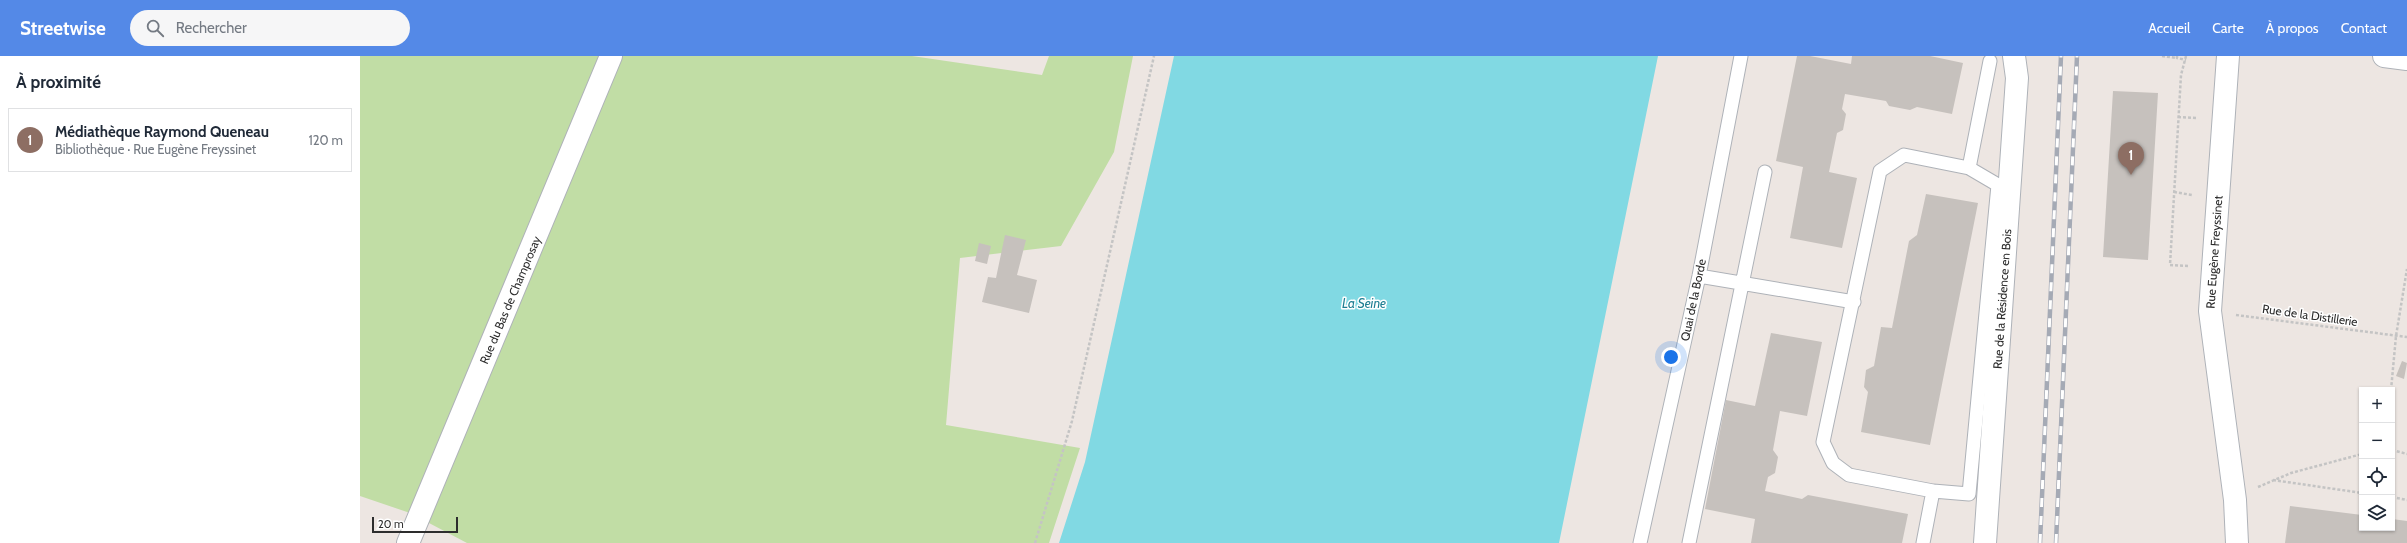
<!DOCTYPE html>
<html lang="fr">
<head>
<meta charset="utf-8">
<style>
	:root { --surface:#fff; --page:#f6f6f7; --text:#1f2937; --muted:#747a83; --line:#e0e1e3; --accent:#5489e7 }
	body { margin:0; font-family:Cabin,sans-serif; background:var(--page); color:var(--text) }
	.controls { position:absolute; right:12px; bottom:12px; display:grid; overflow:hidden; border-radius:0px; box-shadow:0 1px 3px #0004 }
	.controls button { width:36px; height:36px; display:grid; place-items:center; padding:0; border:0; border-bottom:1px solid var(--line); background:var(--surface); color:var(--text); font:20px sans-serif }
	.scale { position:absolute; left:12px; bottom:10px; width:86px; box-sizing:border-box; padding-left:4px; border:2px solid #2d2d2d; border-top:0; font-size:11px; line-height:14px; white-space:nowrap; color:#2d2d2d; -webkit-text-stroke:3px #fff; paint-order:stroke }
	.you { position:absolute; left:1311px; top:301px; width:14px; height:14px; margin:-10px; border:3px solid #fff; border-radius:50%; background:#1a73e8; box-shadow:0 0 0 6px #1a73e833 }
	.badge { display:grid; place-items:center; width:26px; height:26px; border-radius:50%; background:var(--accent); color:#fff; font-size:13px; font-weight:700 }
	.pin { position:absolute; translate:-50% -33px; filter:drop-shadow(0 1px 2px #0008) }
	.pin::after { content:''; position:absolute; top:21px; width:14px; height:12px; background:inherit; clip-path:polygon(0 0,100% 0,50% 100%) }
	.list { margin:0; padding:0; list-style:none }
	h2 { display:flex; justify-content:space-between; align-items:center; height:52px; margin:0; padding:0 16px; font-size:17px }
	h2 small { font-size:13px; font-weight:400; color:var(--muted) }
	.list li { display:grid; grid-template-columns:26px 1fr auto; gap:12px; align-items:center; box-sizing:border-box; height:64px; margin:0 8px 8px; padding:0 8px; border:1px solid var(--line); border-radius:0px }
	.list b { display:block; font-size:15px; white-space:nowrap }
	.list p { margin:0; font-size:13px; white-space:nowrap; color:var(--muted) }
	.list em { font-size:13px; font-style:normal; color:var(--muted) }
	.icon { flex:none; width:22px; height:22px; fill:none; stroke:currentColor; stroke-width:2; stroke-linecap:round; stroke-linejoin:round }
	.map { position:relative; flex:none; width:2047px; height:487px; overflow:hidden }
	header { display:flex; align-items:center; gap:24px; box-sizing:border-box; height:56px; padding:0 20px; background:var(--accent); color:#fff }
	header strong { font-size:19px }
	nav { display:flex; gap:22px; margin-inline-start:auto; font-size:14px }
	.search { width:280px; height:36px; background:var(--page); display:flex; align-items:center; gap:10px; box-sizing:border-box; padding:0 14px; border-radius:22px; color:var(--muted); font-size:15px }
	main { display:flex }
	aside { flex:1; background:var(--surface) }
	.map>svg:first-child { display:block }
	.green { fill:#c1dda5 }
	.water { fill:#81d9e3 }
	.building { fill:#c6c1bd }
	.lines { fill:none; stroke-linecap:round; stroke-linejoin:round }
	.lane-casing { stroke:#aeb2b8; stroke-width:15 }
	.street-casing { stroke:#aeb2b8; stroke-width:24 }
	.path { stroke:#c4c4c4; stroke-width:2.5; stroke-dasharray:3 2; stroke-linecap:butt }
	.lane { stroke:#fff; stroke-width:13 }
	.street { stroke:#fff; stroke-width:22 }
	.rail-casing { stroke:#a5aab5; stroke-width:4.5 }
	.rail { stroke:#fff; stroke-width:3; stroke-dasharray:9; stroke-linecap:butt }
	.labels { text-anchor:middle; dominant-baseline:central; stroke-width:3; stroke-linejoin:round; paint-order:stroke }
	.street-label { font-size:12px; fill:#2d2d2d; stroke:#fff }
	.water-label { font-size:13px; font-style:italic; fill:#1d7e92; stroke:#fff }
</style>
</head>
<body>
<header>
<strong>Streetwise</strong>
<div class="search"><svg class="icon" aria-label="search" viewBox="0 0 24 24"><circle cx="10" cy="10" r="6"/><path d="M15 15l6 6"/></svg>Rechercher</div>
<nav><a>Accueil</a><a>Carte</a><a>À propos</a><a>Contact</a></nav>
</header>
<main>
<aside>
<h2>À proximité<small></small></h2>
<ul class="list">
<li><span class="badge" style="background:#8d6e63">1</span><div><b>Médiathèque Raymond Queneau</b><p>Bibliothèque · Rue Eugène Freyssinet</p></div><em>120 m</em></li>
</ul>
</aside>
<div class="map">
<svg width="2047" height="487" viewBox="0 0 2047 487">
	<rect width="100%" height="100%" fill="#ede6e2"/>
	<path class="green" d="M0 0H552L682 19 689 0H773L754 96 701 190 600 202 586 369 720 392 689 487H107L50 457 0 440Z"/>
	<path class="water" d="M814 0H1298L1199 487H699L725 406Z"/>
	<path class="building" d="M1437 0H1450L1491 8 1492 0H1570L1603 7 1592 58 1557 51 1550 54 1529 50 1526 45 1485 38 1482 53 1486 58 1483 74 1477 77 1469 116 1497 122 1482 192 1430 182 1443 111 1416 105Z
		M1753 35 1798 37 1788 204 1743 201Z
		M1566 138 1618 147 1570 389 1501 376 1508 336 1504 331 1506 314 1514 310 1521 271 1532 272 1549 185 1557 179Z
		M645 179 666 184 657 219 677 224 669 257 622 246 628 221 636 222Z
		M619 187 631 190 627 208 615 205Z
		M1411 277 1462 286 1447 360 1420 355 1413 394 1418 401 1415 417 1408 421 1405 435 1442 443 1448 439 1548 458 1542 487H1391L1395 463 1345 453 1366 344 1395 350Z
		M2042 305 2047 307 2044 323 2036 320Z
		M1930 450 2002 459V472H2032V463L2047 465V487H1925Z"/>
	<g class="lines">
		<g class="lane-casing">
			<path id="lane" d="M1339 220 1494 246
				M1573 435 1609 438 1638 129 1609 112
				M1280 487 1339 220 1381 0
				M1329 487 1405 116
				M1563 487 1573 435 1489 419 1473 407 1463 386 1520 115 1544 99 1609 112 1630 5"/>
		</g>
		<g class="street-casing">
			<path id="street" d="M1868 0 1850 255 1875 444 1877 487
				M2024 0 2047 3
				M48 487 251 0
				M1625 487 1657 22 1654 0"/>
		</g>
		<path class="path" d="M1802 0 1817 2
			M1817 0V2L1826 4
			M1826 0 1821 19 1810 209 1828 210
			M1818 61 1838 62
			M1814 136 1832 139
			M1876 259 2047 281
			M2031 334 2036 280 2047 213
			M2032 394 2047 398
			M1913 424 2002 437
			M1898 431 1931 417 2002 398
			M2032 441 2047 444
			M675 487 712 365 794 0"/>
		<use href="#lane" class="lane"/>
		<use href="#street" class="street"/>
		<g class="rail-casing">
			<path id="rail" d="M1680 487 1701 0
				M1696 487 1717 0"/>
		</g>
		<use href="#rail" class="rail"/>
	</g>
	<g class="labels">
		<g class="street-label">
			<text transform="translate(1854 196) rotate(-86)">Rue Eugène Freyssinet</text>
			<text transform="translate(1642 243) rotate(-86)">Rue de la Résidence en Bois</text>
			<text transform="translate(150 244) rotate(-67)">Rue du Bas de Champrosay</text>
			<text transform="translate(1333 244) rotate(-78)">Quai de la Borde</text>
			<text transform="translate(1950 259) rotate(8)">Rue de la Distillerie</text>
		</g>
		<g class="water-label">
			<text x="1004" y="247">La Seine</text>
		</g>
	</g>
</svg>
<div class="controls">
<button>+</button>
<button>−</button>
<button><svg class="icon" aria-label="locate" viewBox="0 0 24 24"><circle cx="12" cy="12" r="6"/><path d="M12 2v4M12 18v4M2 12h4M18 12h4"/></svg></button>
<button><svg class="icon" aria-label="layers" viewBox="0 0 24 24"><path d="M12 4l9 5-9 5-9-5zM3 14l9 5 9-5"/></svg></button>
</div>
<div class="scale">20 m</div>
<div class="you"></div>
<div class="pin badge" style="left:1771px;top:119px;background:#8d6e63">1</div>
</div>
</main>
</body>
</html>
